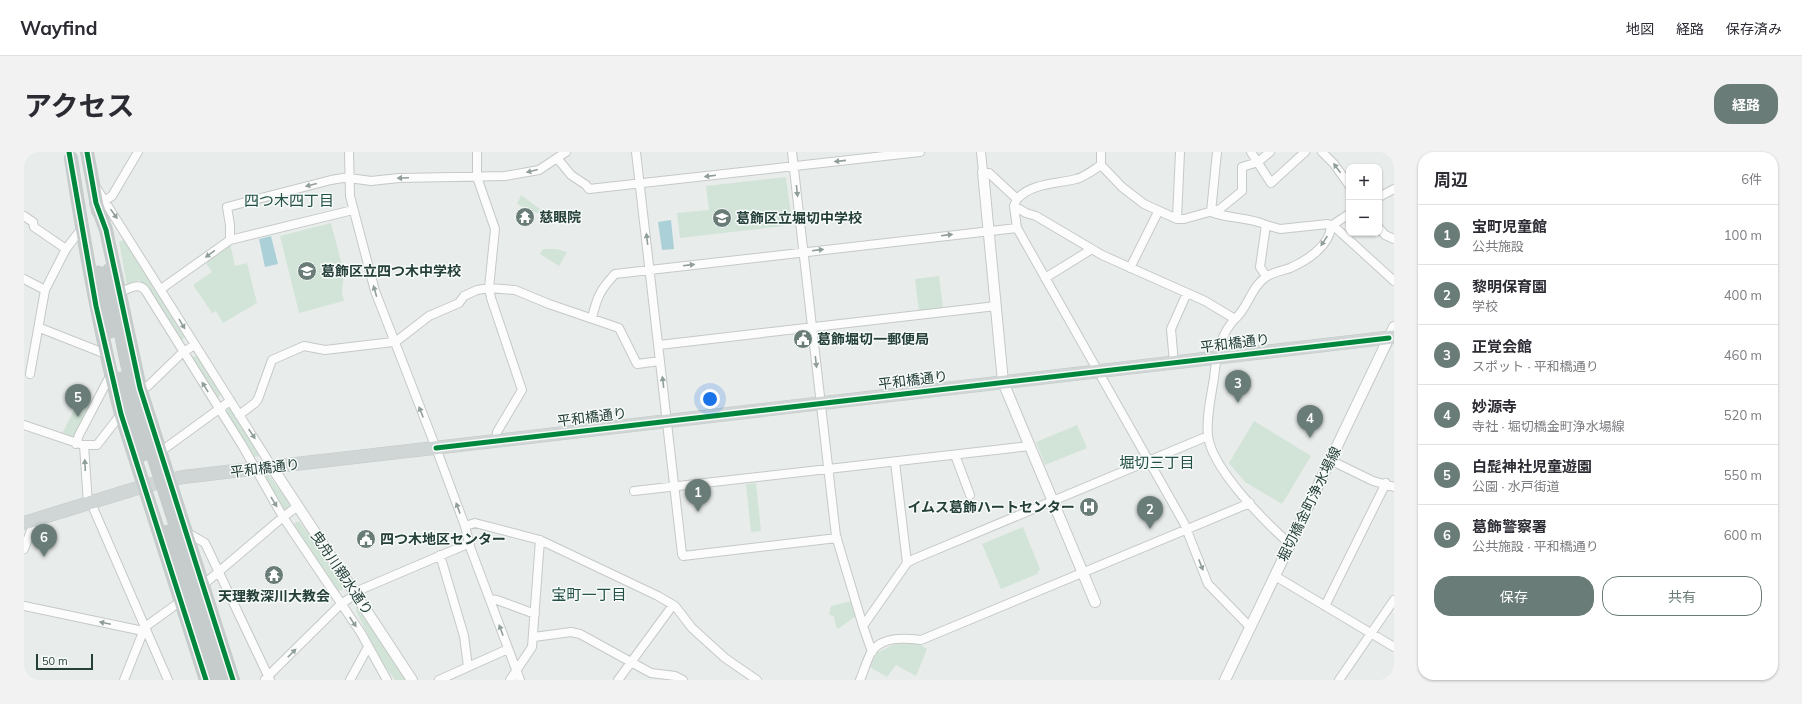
<!DOCTYPE html>
<html lang="ja">
<head>
<meta charset="utf-8">
<style>
	:root { --surface:#fff; --page:#f2f2f3; --text:#2b2b33; --muted:#7c7c81; --line:#e1e1e2; --accent:#697c77 }
	body { margin:0; font-family:Mulish,"Noto Sans JP",sans-serif; background:var(--page); color:var(--text) }
	.controls { position:absolute; right:12px; top:12px; display:grid; overflow:hidden; border-radius:8px; box-shadow:0 1px 3px #0004 }
	.controls button { width:36px; height:36px; display:grid; place-items:center; padding:0; border:0; border-bottom:1px solid var(--line); background:var(--surface); color:var(--text); font:20px sans-serif }
	.scale { position:absolute; left:12px; bottom:10px; width:57px; box-sizing:border-box; padding-left:4px; border:2px solid #253f39; border-top:0; font-size:11px; line-height:14px; white-space:nowrap; color:#253f39; -webkit-text-stroke:3px #f6faf8; paint-order:stroke }
	.you { position:absolute; left:686px; top:247px; width:14px; height:14px; margin:-10px; border:3px solid #fff; border-radius:50%; background:#1a73e8; box-shadow:0 0 0 6px #1a73e833 }
	.badge { display:grid; place-items:center; width:26px; height:26px; border-radius:50%; background:var(--accent); color:#fff; font-size:13px; font-weight:700 }
	.pin { position:absolute; translate:-50% -33px; filter:drop-shadow(0 1px 2px #0008) }
	.pin::after { content:''; position:absolute; top:21px; width:14px; height:12px; background:inherit; clip-path:polygon(0 0,100% 0,50% 100%) }
	.list { margin:0; padding:0; list-style:none }
	h2 { display:flex; justify-content:space-between; align-items:center; height:52px; margin:0; padding:0 16px; font-size:17px }
	h2 small { font-size:13px; font-weight:400; color:var(--muted) }
	.list li { display:grid; grid-template-columns:26px 1fr auto; gap:12px; align-items:center; box-sizing:border-box; height:60px; padding:0 16px; border-top:1px solid var(--line) }
	.list b { display:block; font-size:15px; white-space:nowrap }
	.list p { margin:0; font-size:13px; white-space:nowrap; color:var(--muted) }
	.list em { font-size:13px; font-style:normal; color:var(--muted) }
	.actions { display:flex; gap:8px; padding:12px 16px }
	.actions a { flex:1; padding:9px 0; border:1px solid var(--accent); border-radius:16px; text-align:center; font-size:14px; color:var(--accent) }
	.actions .main { background:var(--accent); color:#fff }
	.map { position:relative; flex:none; width:1370px; height:528px; overflow:hidden; border-radius:16px }
	header { display:flex; align-items:center; gap:24px; box-sizing:border-box; height:56px; padding:0 20px; background:var(--surface); border-bottom:1px solid var(--line) }
	header strong { font-size:19px }
	nav { display:flex; gap:22px; margin-inline-start:auto; font-size:14px }
	.intro { display:flex; align-items:center; justify-content:space-between; box-sizing:border-box; height:96px; padding:0 24px }
	h1 { margin:0; font-size:28px }
	.button { padding:10px 18px; border-radius:16px; background:var(--accent); color:#fff; font-size:14px; font-weight:700 }
	main { display:flex; gap:24px; padding:0 24px }
	aside { flex:1; background:var(--surface); border-radius:16px; box-shadow:0 1px 3px #0004 }
	.map>svg:first-child { display:block }
	.green { fill:#d2e4d8 }
	.water { fill:#acd0d7 }
	.lines { fill:none; stroke-linecap:round; stroke-linejoin:round }
	.minor-casing { stroke:#c5c9c7; stroke-width:10 }
	.tertiary-casing { stroke:#c5c9c7; stroke-width:12 }
	.primary-casing { stroke:#c3cac9; stroke-width:14 }
	.trunk-casing { stroke:#c3cac9; stroke-width:14 }
	.minor { stroke:#fcfcfc; stroke-width:8 }
	.tertiary { stroke:#fcfcfc; stroke-width:10 }
	.primary { stroke:#d0d6d5; stroke-width:13 }
	.trunk { stroke:#c6cccb; stroke-width:13 }
	.trunk-bridge-casing { stroke:#c3cac9; stroke-width:14; stroke-linecap:butt }
	.trunk-bridge { stroke:#c6cccb; stroke-width:13 }
	.cycleway-casing { stroke:#f6faf8; stroke-width:8 }
	.cycleway { stroke:#00873e; stroke-width:5 }
	.oneway { fill:#909e9a }
	.labels { text-anchor:middle; dominant-baseline:central; stroke-width:3; stroke-linejoin:round; paint-order:stroke }
	.poi-label { font-size:14px; font-weight:bold; fill:#253f39; stroke:#f6faf8; text-anchor:start }
	.street-label { font-size:14px; fill:#253f39; stroke:#f6faf8 }
	.neighbourhood-label { font-size:15px; fill:#225046; stroke:#f6faf8 }
</style>
</head>
<body>
<header>
<strong>Wayfind</strong>
<nav><a>地図</a><a>経路</a><a>保存済み</a></nav>
</header>
<div class="intro"><h1>アクセス</h1><a class="button">経路</a></div>
<main>
<div class="map">
<svg width="1370" height="528" viewBox="0 0 1370 528">
	<rect width="100%" height="100%" fill="#e8ecea"/>
	<path class="green" d="M762 25 767 63 760 74 656 86 653 61 685 58 682 34Z
		M497 43 517 58 515 62 493 52Z
		M307 71 320 121 318 140 320 149 275 161 256 84Z
		M101 87 162 184 157 189 123 135 115 128 103 133 95 90Z
		M206 91 211 114 223 111 233 151 199 171 192 159 188 161 169 133 188 120 182 111Z
		M519 97H532L543 100 535 114 516 102Z
		M915 124 919 156 895 160 891 127Z
		M173 204 196 242 195 245H191L169 208V205Z
		M55 247 67 254 50 289 37 284Z
		M203 256 206 257 238 304 230 305 202 261Z
		M1230 269 1287 304 1258 352 1221 330 1205 311Z
		M1053 273 1063 296 1021 313 1012 290Z
		M239 322H244L265 351 266 356 260 358 258 356 237 324Z
		M732 331 737 379 727 380 722 332Z
		M275 369 321 432V435L317 439 312 438 271 374 270 371Z
		M999 375 1016 417 1013 422 977 437 958 392Z
		M827 449 832 464 814 477 812 474 810 465 805 462 807 454Z
		M333 455 338 460 382 528H371L356 507 332 459Z
		M879 491 895 492 903 497 892 524 872 513 863 525 846 515 853 501 871 492Z"/>
	<path class="water" d="M647 68 650 97 638 98 634 70Z
		M247 84 254 112 241 115 235 87Z"/>
	<g class="lines">
		<g class="minor-casing">
			<path id="minor" d="M325 0 326 44 351 139 412 296 441 374 446 395 496 528
				M453 0V25L471 77 465 136 467 146 498 238 473 280 472 289
				M612 0 658 402 659 404 813 386
				M768 0 812 384 839 474
				M957 0 959 20 965 21 993 47 990 54 993 76 1160 371 1184 432 1226 475
				M1077 0V13L1098 35 1120 52 1153 67H1160L1196 57 1218 39V15L1234 10 1246 0
				M1227 0 1247 31 1281 0
				M1298 0 1310 12 1325 33
				M533 6 547 23 562 33 565 37 896 0
				M325 26 347 29 375 26 481 24 515 18 542 0
				M73 37 248 315
				M1355 45 1370 37
				M993 47C1008 31 1032 32 1052 27 1061 25 1069 18 1077 13
				M80 49 88 44 114 0
				M990 54 1002 61 1012 64 1078 103 1181 149 1211 167C1196 182 1192 206 1190 226 1187 245 1182 266 1184 284 1188 317 1242 371 1266 392
				M1187 60C1205 67 1225 65 1242 73L1236 115 1242 124
				M1187 60 1193 0
				M0 64 9 70 10 75 42 97
				M1153 67 1156 0
				M1242 73 1256 77 1304 72 1313 77 1370 129
				M1355 76 1361 83 1370 87
				M206 88 329 58
				M1106 116 1134 60
				M1021 126 1068 97
				M0 127 21 138
				M137 137 206 88V73L203 55 307 28 325 25
				M96 140C105 137 114 130 121 138L218 293 259 365 337 481 363 528
				M568 166C573 145 576 138 591 122L993 76
				M1211 167C1224 156 1227 135 1242 125 1249 120 1258 119 1266 116 1282 109 1306 94 1307 74L1325 62
				M16 176 82 202
				M635 193 972 154
				M1150 211 1147 177 1163 141
				M6 222 21 138 42 97 58 76
				M116 236 124 234 159 200 171 193
				M215 263 231 251 234 247 248 208 280 194 301 198 369 190 374 188 405 164 435 151 440 144 453 138 465 136 491 138 525 152 595 176 613 212 636 209
				M0 273 56 292
				M52 292 55 283 87 222
				M136 300 206 249
				M931 303 946 343
				M1306 308 1349 329 1370 335
				M871 310 883 411
				M610 339 1006 294
				M67 351 144 528
				M64 352 60 293H73L97 262
				M441 374 451 371 516 388 634 444 651 454 668 476 701 506 733 528
				M162 380 181 391 246 528
				M0 397 8 376 7 369
				M416 403 440 484 444 515
				M1251 424 1370 495
				M179 433 259 365 274 354
				M331 440 446 391
				M466 447 473 448 511 462
				M0 454 119 479
				M1301 454 1362 331
				M510 485 547 480 556 482 627 521 651 524 659 528
				M848 500 839 474 883 411 890 407 1184 284
				M241 527 317 452 332 442
				M100 528 121 475 157 449
				M326 528 344 495
				M415 528 484 497
				M486 528 508 495 516 388
				M594 528 649 453
				M836 528C840 519 843 507 848 499 859 484 882 486 897 488L1226 351
				M1315 528 1370 448"/>
		</g>
		<g class="tertiary-casing">
			<path id="tertiary" d="M959 20 979 230 1071 450
				M248 315 388 528
				M1201 528 1370 175"/>
		</g>
		<g class="primary-casing">
			<path id="primary" d="M0 371 120 334 159 325 1370 185"/>
		</g>
		<g class="trunk-casing">
			<path id="trunk" d="M63 0 74 59
				M47 6C60 92 75 178 97 262L182 528
				M72 51 82 78 116 236 209 528"/>
		</g>
		<use href="#minor" class="minor"/>
		<use href="#tertiary" class="tertiary"/>
		<use href="#primary" class="primary"/>
		<use href="#trunk" class="trunk"/>
		<g class="trunk-bridge-casing">
			<path id="trunk-bridge" d="M84 118 103 212 121 279 202 528
				M74 120 87 180
				M97 226 119 303
				M144 379 191 528"/>
		</g>
		<use href="#trunk-bridge" class="trunk-bridge"/>
		<g class="cycleway-casing">
			<path id="cycleway" d="M45 0 72 154 97 262 182 528
				M63 0 72 51 82 78 116 236 209 528
				M412 296 1365 186"/>
		</g>
		<use href="#cycleway" class="cycleway"/>
	</g>
	<defs><path id="oneway-solid" d="M-6-.8H1V-3.2L6.5 0L1 3.2V.8H-6Z"/></defs>
	<g class="oneway">
		<use href="#oneway-solid" transform="translate(816 9) rotate(174)"/>
		<use href="#oneway-solid" transform="translate(1313 16) rotate(-127)"/>
		<use href="#oneway-solid" transform="translate(508 19) rotate(166)"/>
		<use href="#oneway-solid" transform="translate(686 24) rotate(173)"/>
		<use href="#oneway-solid" transform="translate(379 26) rotate(177)"/>
		<use href="#oneway-solid" transform="translate(287 33) rotate(166)"/>
		<use href="#oneway-solid" transform="translate(773 39) rotate(84)"/>
		<use href="#oneway-solid" transform="translate(90 62) rotate(55)"/>
		<use href="#oneway-solid" transform="translate(923 83) rotate(-7)"/>
		<use href="#oneway-solid" transform="translate(623 87) rotate(-97)"/>
		<use href="#oneway-solid" transform="translate(1300 89) rotate(124)"/>
		<use href="#oneway-solid" transform="translate(794 98) rotate(-7)"/>
		<use href="#oneway-solid" transform="translate(186 102) rotate(144)"/>
		<use href="#oneway-solid" transform="translate(665 113) rotate(-7)"/>
		<use href="#oneway-solid" transform="translate(351 139) rotate(-106)"/>
		<use href="#oneway-solid" transform="translate(158 172) rotate(59)"/>
		<use href="#oneway-solid" transform="translate(792 210) rotate(83)"/>
		<use href="#oneway-solid" transform="translate(639 230) rotate(-97)"/>
		<use href="#oneway-solid" transform="translate(181 235) rotate(-122)"/>
		<use href="#oneway-solid" transform="translate(397 260) rotate(-112)"/>
		<use href="#oneway-solid" transform="translate(228 282) rotate(56)"/>
		<use href="#oneway-solid" transform="translate(61 313) rotate(-93)"/>
		<use href="#oneway-solid" transform="translate(250 350) rotate(59)"/>
		<use href="#oneway-solid" transform="translate(434 356) rotate(-110)"/>
		<use href="#oneway-solid" transform="translate(1177 413) rotate(69)"/>
		<use href="#oneway-solid" transform="translate(329 470) rotate(56)"/>
		<use href="#oneway-solid" transform="translate(81 471) rotate(-168)"/>
		<use href="#oneway-solid" transform="translate(477 478) rotate(-110)"/>
		<use href="#oneway-solid" transform="translate(268 501) rotate(-45)"/>
	</g>
	<defs>
		<g id="temple-disc" transform="scale(1)"><circle r="9.5" fill="#697c77" stroke="#f6faf8"/><path d="M0-6L5-2H3V0L6.5 2.5H4V6H1.5V3h-3V6H-4V2.5H-6.5L-3 0V-2H-5Z" fill="#fff"/></g>
		<g id="school-disc" transform="scale(1)"><circle r="9.5" fill="#697c77" stroke="#f6faf8"/><path d="M0-5L7-2L0 1L-7-2ZM-4 1L0 2.5L4 1V4Q0 6-4 4Z" fill="#fff"/></g>
		<g id="civic-disc" transform="scale(1)"><circle r="9.5" fill="#697c77" stroke="#f6faf8"/><path d="M-.6-6.5H3V-4.5H.6V-3L4-1V1h2V6H-6V1h2V-1L-.6-3ZM-1.2 2.5V6h2.4V2.5Z" fill="#fff"/></g>
		<g id="hospital-disc" transform="scale(1)"><circle r="9.5" fill="#697c77" stroke="#f6faf8"/><path d="M-5-5h3v3.5h4V-5h3V5h-3V1.5h-4V5h-3Z" fill="#fff"/></g>
	</defs>
	<g fill-rule="evenodd">
		<use href="#temple-disc" x="501" y="65"/>
		<use href="#school-disc" x="698" y="66"/>
		<use href="#school-disc" x="283" y="119"/>
		<use href="#civic-disc" x="779" y="187"/>
		<use href="#hospital-disc" x="1065" y="355"/>
		<use href="#civic-disc" x="342" y="387"/>
		<use href="#temple-disc" x="250" y="423"/>
	</g>
	<g class="labels">
		<g class="poi-label">
			<text x="515" y="65">慈眼院</text>
			<text x="712" y="66">葛飾区立堀切中学校</text>
			<text x="297" y="119">葛飾区立四つ木中学校</text>
			<text x="793" y="187">葛飾堀切一郵便局</text>
			<text x="1051" y="355" text-anchor="end">イムス葛飾ハートセンター</text>
			<text x="356" y="387">四つ木地区センター</text>
			<text x="250" y="444" text-anchor="middle">天理教深川大教会</text>
		</g>
		<g class="street-label">
			<text transform="translate(1211 191) rotate(-7)">平和橋通り</text>
			<text transform="translate(889 228) rotate(-7)">平和橋通り</text>
			<text transform="translate(568 265) rotate(-7)">平和橋通り</text>
			<text transform="translate(241 316) rotate(-7)">平和橋通り</text>
			<text transform="translate(1285 352) rotate(-64)">堀切橋金町浄水場線</text>
			<text transform="translate(318 421) rotate(56)">曳舟川親水通り</text>
		</g>
		<g class="neighbourhood-label">
			<text x="265" y="48">四つ木四丁目</text>
			<text x="1133" y="310">堀切三丁目</text>
			<text x="565" y="442">宝町一丁目</text>
		</g>
	</g>
</svg>
<div class="controls">
<button>+</button>
<button>−</button>
</div>
<div class="scale">50 m</div>
<div class="you"></div>
<div class="pin badge" style="left:674px;top:360px">1</div>
<div class="pin badge" style="left:1126px;top:377px">2</div>
<div class="pin badge" style="left:1214px;top:251px">3</div>
<div class="pin badge" style="left:1286px;top:286px">4</div>
<div class="pin badge" style="left:54px;top:265px">5</div>
<div class="pin badge" style="left:20px;top:405px">6</div>
</div>
<aside>
<h2>周辺<small>6件</small></h2>
<ul class="list">
<li><span class="badge">1</span><div><b>宝町児童館</b><p>公共施設</p></div><em>100 m</em></li>
<li><span class="badge">2</span><div><b>黎明保育園</b><p>学校</p></div><em>400 m</em></li>
<li><span class="badge">3</span><div><b>正覚会館</b><p>スポット · 平和橋通り</p></div><em>460 m</em></li>
<li><span class="badge">4</span><div><b>妙源寺</b><p>寺社 · 堀切橋金町浄水場線</p></div><em>520 m</em></li>
<li><span class="badge">5</span><div><b>白髭神社児童遊園</b><p>公園 · 水戸街道</p></div><em>550 m</em></li>
<li><span class="badge">6</span><div><b>葛飾警察署</b><p>公共施設 · 平和橋通り</p></div><em>600 m</em></li>
</ul>
<div class="actions"><a class="main">保存</a><a>共有</a></div>
</aside>
</main>
</body>
</html>
